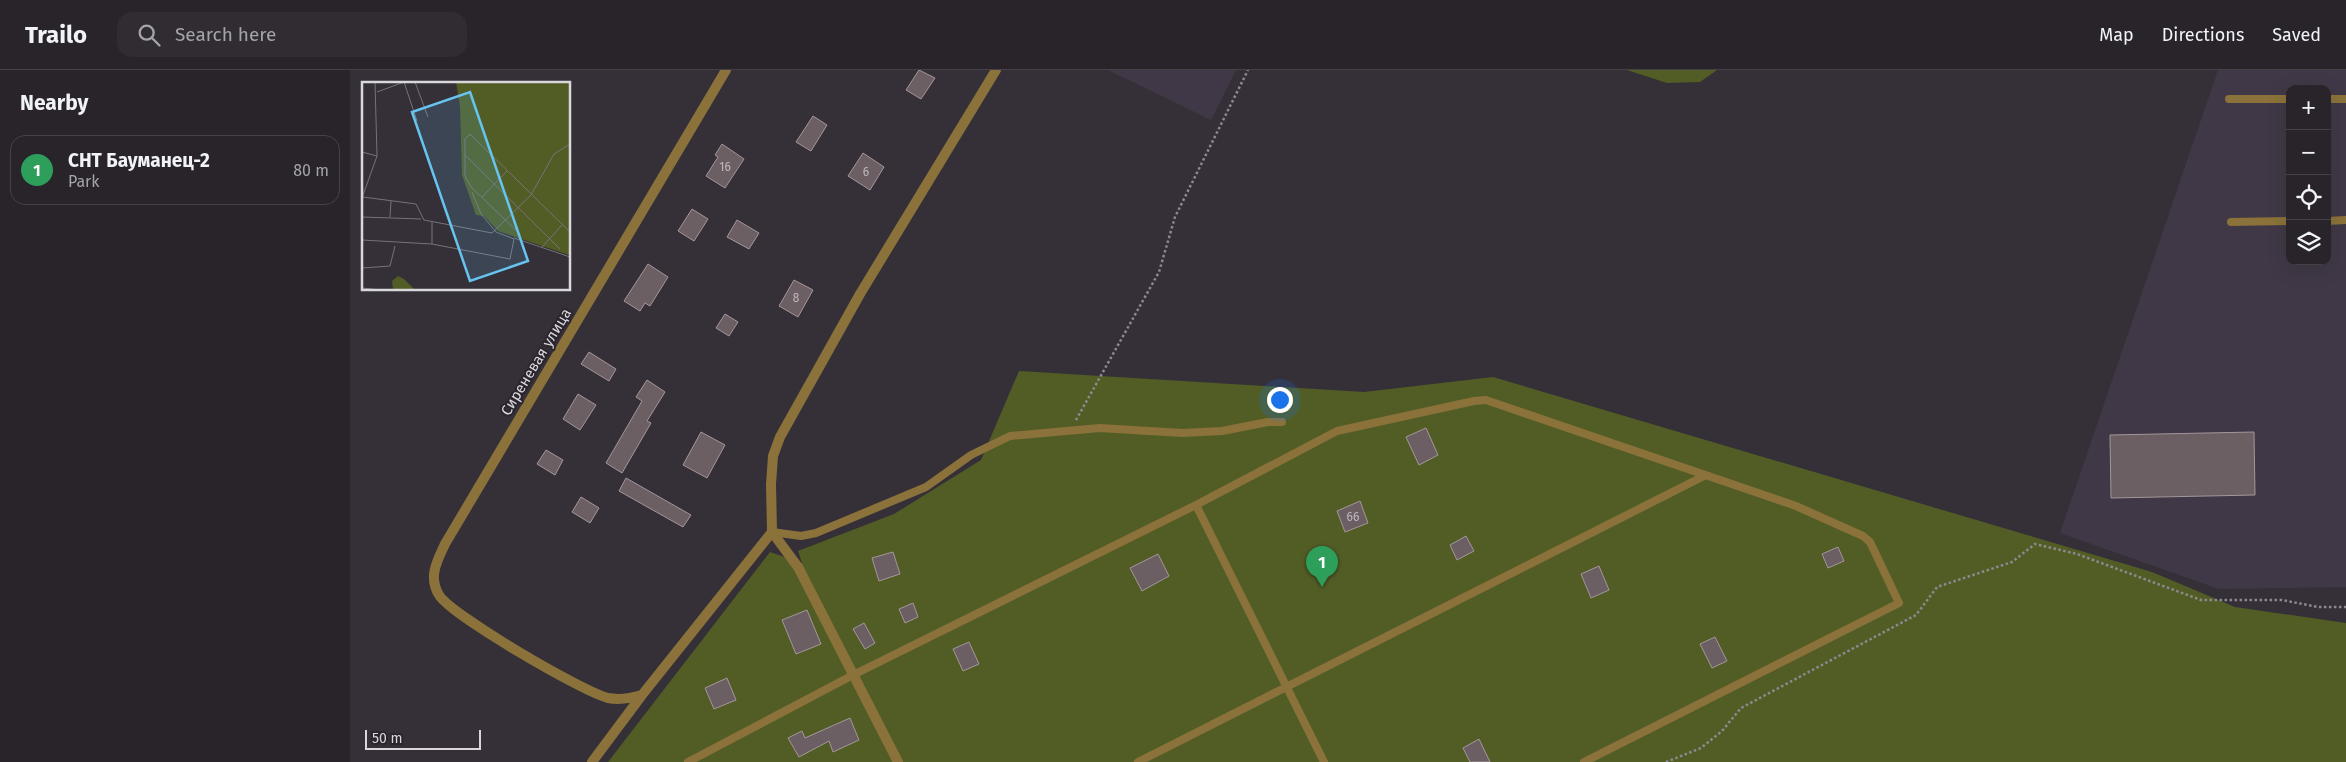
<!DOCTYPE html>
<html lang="en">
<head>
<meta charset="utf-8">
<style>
	:root { --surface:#28242a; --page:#302c32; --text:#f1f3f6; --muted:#a5a4a8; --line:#444147; --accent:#66c4ef }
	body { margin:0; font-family:"Fira Sans",sans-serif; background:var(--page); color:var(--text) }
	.controls { position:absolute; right:15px; top:15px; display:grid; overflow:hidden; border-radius:10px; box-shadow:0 5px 20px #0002 }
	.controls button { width:45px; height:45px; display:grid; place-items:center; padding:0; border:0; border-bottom:1px solid var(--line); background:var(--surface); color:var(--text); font:25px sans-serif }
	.scale { position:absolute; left:15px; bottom:12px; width:116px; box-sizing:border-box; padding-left:5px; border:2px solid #d9d6dc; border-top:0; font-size:14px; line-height:18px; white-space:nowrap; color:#d9d6dc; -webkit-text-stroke:4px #2b262e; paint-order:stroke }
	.you { position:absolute; left:929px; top:329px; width:18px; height:18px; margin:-12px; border:4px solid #fff; border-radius:50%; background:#1a73e8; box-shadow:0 0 0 8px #1a73e833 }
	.badge { display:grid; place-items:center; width:32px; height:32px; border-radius:50%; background:var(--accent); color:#fff; font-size:16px; font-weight:700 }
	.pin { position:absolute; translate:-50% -41px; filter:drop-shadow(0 1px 2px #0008) }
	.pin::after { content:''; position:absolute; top:26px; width:18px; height:15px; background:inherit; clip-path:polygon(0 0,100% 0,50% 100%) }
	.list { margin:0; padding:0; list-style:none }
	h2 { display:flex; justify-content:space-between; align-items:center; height:65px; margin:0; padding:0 20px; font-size:21px }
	h2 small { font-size:16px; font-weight:400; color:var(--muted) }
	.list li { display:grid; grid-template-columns:32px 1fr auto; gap:15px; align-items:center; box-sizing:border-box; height:70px; margin:0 10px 10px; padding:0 10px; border:1px solid var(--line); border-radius:15px }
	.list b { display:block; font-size:19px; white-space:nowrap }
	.list p { margin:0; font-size:16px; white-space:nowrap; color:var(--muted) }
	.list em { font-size:16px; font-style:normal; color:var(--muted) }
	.icon { flex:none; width:28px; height:28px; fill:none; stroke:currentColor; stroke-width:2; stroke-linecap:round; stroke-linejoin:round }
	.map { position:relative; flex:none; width:1996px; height:692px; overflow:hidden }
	header { display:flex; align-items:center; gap:30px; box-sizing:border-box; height:70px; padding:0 25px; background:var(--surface); border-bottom:1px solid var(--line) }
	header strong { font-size:24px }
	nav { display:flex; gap:28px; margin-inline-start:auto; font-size:18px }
	.search { width:350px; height:45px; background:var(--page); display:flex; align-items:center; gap:12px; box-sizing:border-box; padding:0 18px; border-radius:15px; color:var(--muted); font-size:19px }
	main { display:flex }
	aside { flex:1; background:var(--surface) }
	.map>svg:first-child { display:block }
	.built { fill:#403846; fill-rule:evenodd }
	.green { fill:#525d26 }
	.building { fill:#6b5f63; stroke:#a4979b }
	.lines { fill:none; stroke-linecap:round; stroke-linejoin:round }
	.path { stroke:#8d8990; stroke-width:2.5; stroke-dasharray:2.5 2.5; stroke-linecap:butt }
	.lane { stroke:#8b723a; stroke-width:8 }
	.street { stroke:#8b723a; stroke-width:10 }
	.labels { text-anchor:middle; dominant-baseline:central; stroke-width:4; stroke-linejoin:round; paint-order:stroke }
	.number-label { font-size:12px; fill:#beb8be }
	.street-label { font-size:15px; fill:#d9d6dc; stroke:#2b262e }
	.inset-road { fill:none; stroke:#77727a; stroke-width:1 }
	.view { fill:#66c4ef; fill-opacity:0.15; stroke:#66c4ef; stroke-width:2.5 }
	.inset-edge { fill:none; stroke:#d9d6dc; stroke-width:2.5 }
</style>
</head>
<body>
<header>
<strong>Trailo</strong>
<div class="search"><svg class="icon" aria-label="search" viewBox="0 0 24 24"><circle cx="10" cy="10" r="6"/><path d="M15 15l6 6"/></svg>Search here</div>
<nav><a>Map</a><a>Directions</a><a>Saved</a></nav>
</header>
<main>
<aside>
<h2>Nearby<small></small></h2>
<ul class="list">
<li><span class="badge" style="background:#2e9e5b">1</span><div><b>СНТ Бауманец-2</b><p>Park</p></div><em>80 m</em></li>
</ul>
</aside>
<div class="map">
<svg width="1996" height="692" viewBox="0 0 1996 692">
	<rect width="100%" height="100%" fill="#353038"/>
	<path class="built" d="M758 0H886L861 50Z
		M1868 0H1996V517L1869 519 1710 463ZM1940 19H1977V191H1940Z"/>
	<path class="green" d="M1277 0H1367L1350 12 1317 13Z
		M669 301 1014 322 1143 307 1802 502 1885 537 1996 553V692H258L420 482 452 493 448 481 544 444 631 390Z"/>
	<path class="building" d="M569 0 585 8 571 29 556 20Z
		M463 46 477 55 461 81 446 72Z
		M372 74 394 89 375 118 356 106 368 87 365 85Z
		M513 83 534 97 520 120 498 106Z
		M342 139 358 149 344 171 328 161Z
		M387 150 409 163 399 179 377 167Z
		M298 194 318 207 300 236 295 233 290 241 274 231Z
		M444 210 463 220 448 247 429 236Z
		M375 244 388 252 379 266 366 258Z
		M239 282 266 299 259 311 231 294Z
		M297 310 315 322 297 351 301 353 272 403 256 393 292 331 286 327Z
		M228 324 246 335 230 360 213 349Z
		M1076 358 1088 385 1069 395 1056 367Z
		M351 362 375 375 357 408 333 395Z
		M1904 362 1905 425 1761 428 1760 365Z
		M196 380 213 390 205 405 187 394Z
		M276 408 341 445 333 457 269 421Z
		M231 427 249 438 240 453 222 442Z
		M1010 431 1018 453 995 462 987 441Z
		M1116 466 1124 481 1107 490 1100 475Z
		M1488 477 1494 491 1478 498 1472 484Z
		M543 482 550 504 529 511 522 488Z
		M808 484 819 506 792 521 780 498Z
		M1249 496 1259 520 1241 528 1231 504Z
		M563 533 568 547 555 553 549 539Z
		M457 540 471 574 446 584 432 550Z
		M514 553 525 573 515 579 503 559Z
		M1365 567 1377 591 1362 598 1350 574Z
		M619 572 629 594 613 601 603 579Z
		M377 608 386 630 364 639 355 618Z
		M500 648 509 670 483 682 479 671 449 687 438 668 452 661 455 668Z
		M1129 669 1140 692H1120L1113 678Z"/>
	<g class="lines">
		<path class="path" d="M726 350 809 202 825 147 898 0
			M1316 692 1351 678 1372 661 1391 638 1566 545 1587 517 1662 492 1685 474 1727 484 1851 530H1932L1968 537H1996"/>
		<path class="lane" d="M1879 29H1940
			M1977 29H1996
			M1977 151 1996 150
			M1881 152 1940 151
			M846 435 974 692
			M422 462 451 466 466 463 576 417 621 385 660 366 750 358 832 363 872 361 918 352H932
			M338 692 503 605 846 435 987 361 1124 331 1136 330 1446 436 1513 466 1520 472 1549 533 1234 692
			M788 692 1354 406"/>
		<path class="street" d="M376 0 95 474C87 491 78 507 89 525 101 545 233 622 258 628 269 630 282 628 292 625L422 462
			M242 692 292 625
			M548 692 448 497 422 462 421 414 423 386 430 367 510 224 646 0"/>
	</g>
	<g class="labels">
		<g class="number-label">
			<text x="375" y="97">16</text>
			<text x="516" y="102">6</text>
			<text x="446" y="228">8</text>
			<text x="1003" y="447">66</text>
		</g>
		<g class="street-label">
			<text transform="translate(186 292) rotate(-59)">Сиреневая улица</text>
		</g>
	</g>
	<g transform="translate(12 12)">
		<rect width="208" height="208" fill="#353038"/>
		<path d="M94 0H207V173L136 149 122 134 114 133 100 93 98 24ZM36 194 42 197 52 207H31L30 199Z" fill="#525d26"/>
		<path class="inset-road" d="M42 0 55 39M53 0 66 35M15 10 42 0M0 70 15 74M103 73 198 167M1 115 54 122 62 138 130 151 169 113 192 72 208 62M120 115 145 89M0 116 15 74 13 0M0 135 59 137M28 135 29 119M70 140V162M158 152 109 105 103 94V57L108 52 208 150M152 156 208 175M0 158 70 162 148 177 152 157 134 150 119 132 110 110M180 165 200 143M0 186 28 184 33 164M0 206 19 208"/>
		<path class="view" d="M108 10 166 179 108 199 50 30Z"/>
		<rect width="208" height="208" class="inset-edge"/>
	</g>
</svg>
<div class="controls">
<button>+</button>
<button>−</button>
<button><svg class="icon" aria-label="locate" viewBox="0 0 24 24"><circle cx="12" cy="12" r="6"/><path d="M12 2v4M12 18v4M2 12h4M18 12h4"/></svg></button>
<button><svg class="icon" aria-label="layers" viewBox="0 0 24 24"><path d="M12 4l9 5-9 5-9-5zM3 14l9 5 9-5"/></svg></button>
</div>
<div class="scale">50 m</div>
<div class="you"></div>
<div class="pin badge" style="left:972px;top:517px;background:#2e9e5b">1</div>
</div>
</main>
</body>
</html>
